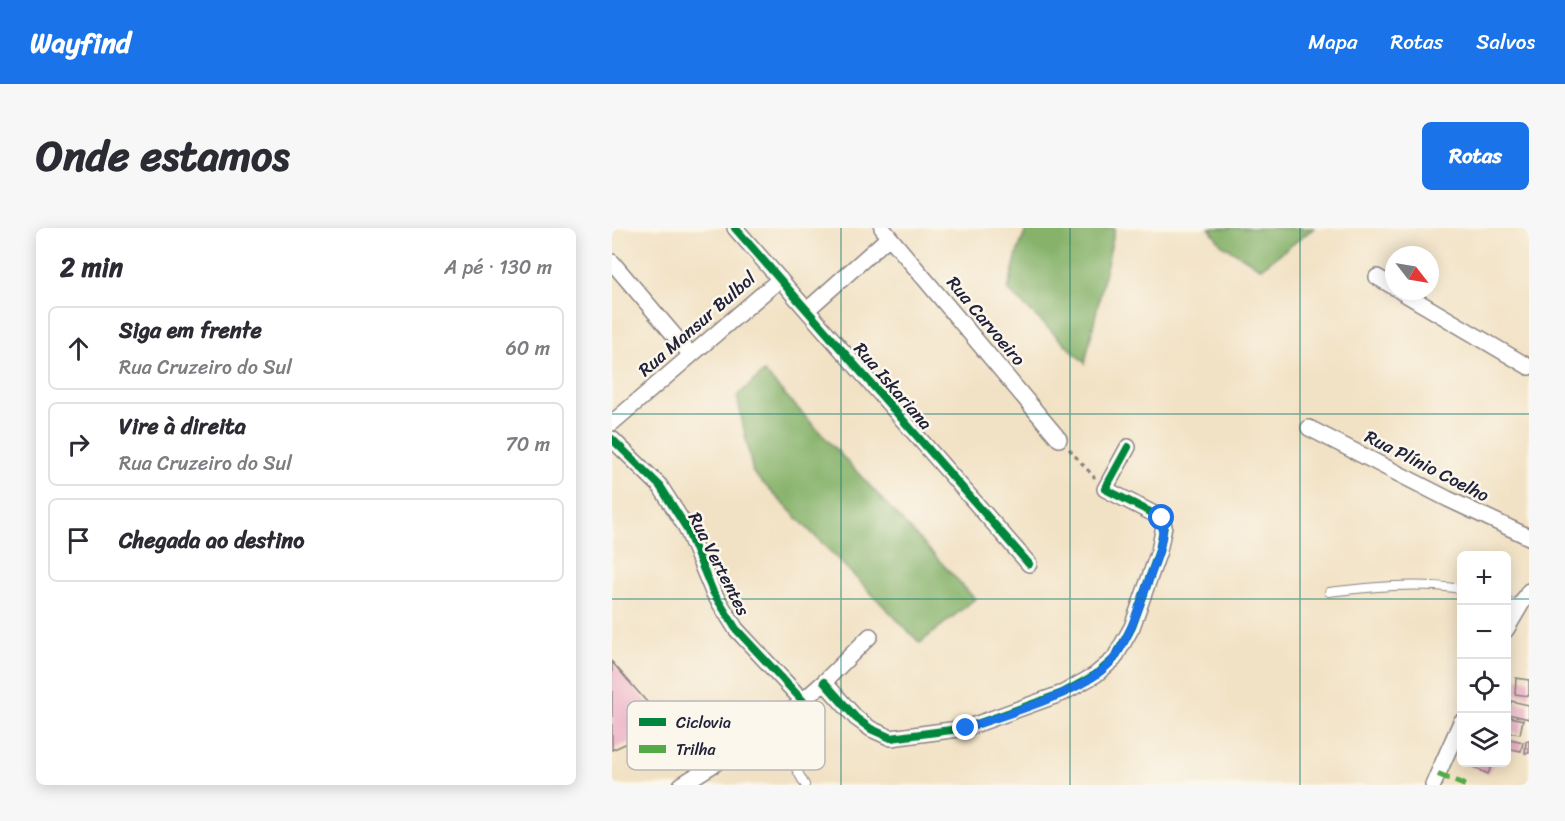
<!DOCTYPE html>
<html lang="pt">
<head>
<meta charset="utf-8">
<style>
	:root { --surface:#fff; --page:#f7f7f7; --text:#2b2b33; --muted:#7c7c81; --line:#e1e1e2; --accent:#1a73e8 }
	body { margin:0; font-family:Sriracha,sans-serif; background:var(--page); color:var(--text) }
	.controls { position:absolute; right:18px; bottom:18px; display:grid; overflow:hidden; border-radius:9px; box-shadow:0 3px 15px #0003 }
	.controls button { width:54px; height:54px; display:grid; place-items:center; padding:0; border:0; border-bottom:2px solid var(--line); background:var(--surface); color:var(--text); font:30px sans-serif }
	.compass { position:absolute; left:773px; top:18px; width:54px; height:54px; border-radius:50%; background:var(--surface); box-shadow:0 3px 15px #0003; rotate:121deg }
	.stop { position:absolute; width:18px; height:18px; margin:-14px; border:4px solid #1a73e8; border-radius:50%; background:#fff }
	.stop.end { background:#1a73e8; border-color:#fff; box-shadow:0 2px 6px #0008 }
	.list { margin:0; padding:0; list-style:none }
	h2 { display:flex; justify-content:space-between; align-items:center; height:78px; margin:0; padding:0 24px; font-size:26px }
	h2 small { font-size:20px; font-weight:400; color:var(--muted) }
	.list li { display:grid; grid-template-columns:39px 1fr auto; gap:18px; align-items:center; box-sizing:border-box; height:84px; margin:0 12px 12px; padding:0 12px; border:2px solid var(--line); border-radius:9px }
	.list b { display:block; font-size:22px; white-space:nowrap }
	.list p { margin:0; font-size:20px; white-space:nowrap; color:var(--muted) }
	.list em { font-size:20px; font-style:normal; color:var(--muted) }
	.icon { flex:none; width:33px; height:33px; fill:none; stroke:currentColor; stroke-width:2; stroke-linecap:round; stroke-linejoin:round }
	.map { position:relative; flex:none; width:917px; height:557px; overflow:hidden; border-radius:9px }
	header { display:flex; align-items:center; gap:36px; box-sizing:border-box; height:84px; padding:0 30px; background:var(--accent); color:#fff }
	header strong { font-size:28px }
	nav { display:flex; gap:33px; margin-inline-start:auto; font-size:21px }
	.intro { display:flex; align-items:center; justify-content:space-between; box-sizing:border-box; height:144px; padding:0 36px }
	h1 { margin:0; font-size:42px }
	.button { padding:15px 27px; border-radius:9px; background:var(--accent); color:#fff; font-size:21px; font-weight:700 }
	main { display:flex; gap:36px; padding:0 36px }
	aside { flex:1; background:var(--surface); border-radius:9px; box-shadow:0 3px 15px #0003 }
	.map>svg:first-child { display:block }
	.forest { fill:#86b26b; stroke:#546a53; stroke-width:1.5 }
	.building { fill:#ecadc5 }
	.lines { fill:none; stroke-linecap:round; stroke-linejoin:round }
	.service-casing { stroke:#8a8280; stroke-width:10 }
	.minor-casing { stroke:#8a8280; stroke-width:18 }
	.path { stroke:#8a8280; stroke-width:3; stroke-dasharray:4.5 4.5; stroke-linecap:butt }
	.service { stroke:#fff; stroke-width:8 }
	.minor { stroke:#fff; stroke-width:15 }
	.quiet { stroke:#53aa46; stroke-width:6; stroke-dasharray:12 6; stroke-linecap:butt }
	.cycleway-casing { stroke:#fbf7ec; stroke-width:11 }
	.cycleway { stroke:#00873e; stroke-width:8 }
	.route { stroke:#1a73e8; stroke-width:8 }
	.grid { fill:none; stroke:#0f766e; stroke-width:1.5; stroke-opacity:0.55 }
	.labels { text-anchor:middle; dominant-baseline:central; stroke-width:5; stroke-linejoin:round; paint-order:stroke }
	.street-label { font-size:18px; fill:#22223b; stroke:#fbf7ec }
	.key { fill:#fbf7ec; stroke:#bab7b7; stroke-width:1.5 }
	.key-label { font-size:16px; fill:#22223b }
</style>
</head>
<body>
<header>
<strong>Wayfind</strong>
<nav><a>Mapa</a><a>Rotas</a><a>Salvos</a></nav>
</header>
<div class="intro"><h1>Onde estamos</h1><a class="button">Rotas</a></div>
<main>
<aside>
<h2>2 min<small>A pé · 130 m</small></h2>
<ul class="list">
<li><svg class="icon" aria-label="ahead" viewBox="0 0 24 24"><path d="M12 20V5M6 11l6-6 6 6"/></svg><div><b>Siga em frente</b><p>Rua Cruzeiro do Sul</p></div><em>60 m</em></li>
<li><svg class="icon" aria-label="right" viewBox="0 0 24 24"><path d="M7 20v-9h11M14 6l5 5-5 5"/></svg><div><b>Vire à direita</b><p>Rua Cruzeiro do Sul</p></div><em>70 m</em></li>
<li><svg class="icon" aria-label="arrive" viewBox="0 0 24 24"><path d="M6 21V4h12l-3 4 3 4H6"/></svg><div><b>Chegada ao destino</b></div></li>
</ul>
</aside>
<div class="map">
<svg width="917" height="557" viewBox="0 0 917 557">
	<rect width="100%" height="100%" fill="#fbf7ec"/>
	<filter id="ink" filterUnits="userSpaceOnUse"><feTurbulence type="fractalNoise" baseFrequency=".0167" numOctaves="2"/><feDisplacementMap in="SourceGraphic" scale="12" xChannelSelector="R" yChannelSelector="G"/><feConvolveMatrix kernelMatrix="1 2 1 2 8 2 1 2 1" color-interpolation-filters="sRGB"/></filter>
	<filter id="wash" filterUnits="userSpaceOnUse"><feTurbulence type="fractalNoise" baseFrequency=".008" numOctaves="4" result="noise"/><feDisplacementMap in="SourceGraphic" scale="24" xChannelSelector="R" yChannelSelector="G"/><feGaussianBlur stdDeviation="1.35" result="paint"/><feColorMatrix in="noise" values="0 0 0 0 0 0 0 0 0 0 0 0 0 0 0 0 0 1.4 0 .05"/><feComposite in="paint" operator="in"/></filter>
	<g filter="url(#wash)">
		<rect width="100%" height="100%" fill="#f2e2c5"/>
		<path class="forest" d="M415 0H503L473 135 396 62 406 22Z
			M597 0H702L649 40 609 16Z
			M152 144 363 371 308 415 141 245 125 168Z"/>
		<g id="blocks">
			<path class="building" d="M0 434 55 497 0 522Z
				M904 450 917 452V468L903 466Z
				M899 473 917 477V491L896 486Z
				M894 488 911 492 908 506 894 504Z
				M894 510 911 514 909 523 894 520Z
				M914 513H917V525H913Z
				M851 534H881L876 546Z"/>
		</g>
	</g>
	<g filter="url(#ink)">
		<use href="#blocks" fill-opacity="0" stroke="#8a8280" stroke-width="1.5"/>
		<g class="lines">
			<g class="service-casing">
				<path id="service" d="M717 364C760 359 806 354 849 361
					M894 374 908 377
					M161 499 193 557"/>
			</g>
			<g class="minor-casing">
				<path id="minor" d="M123 0 417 336
					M270 0 447 211
					M0 34 79 127
					M765 49 782 59
					M788 63 917 139
					M195 82 277 9
					M0 195 168 51
					M697 200 836 271 917 309
					M0 211 48 258 74 299 101 364 124 401 191 473
					M894 402 917 363
					M212 454 244 490 259 501 279 510 354 500 451 465 483 447 502 431 520 399 547 323 552 298 550 290 493 261 516 219
					M69 557 161 499 212 454 258 408
					M821 557 849 494"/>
			</g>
			<path class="path" d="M457 221 483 250"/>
			<use href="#service" class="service"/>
			<use href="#minor" class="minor"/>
			<path class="quiet" d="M826 546 853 557"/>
			<g class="cycleway-casing">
				<path id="cycleway" d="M123 0 417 336
					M0 211 48 258 74 299 101 364 124 401 191 473
					M212 454 244 490 259 501 279 510 354 500 451 465 483 447 502 431 520 399 547 323 552 298 550 290 493 261 516 219"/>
			</g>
			<use href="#cycleway" class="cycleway"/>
		</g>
	</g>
	<g class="lines" filter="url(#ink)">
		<path class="route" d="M354 500C394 486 478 464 503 429 518 407 526 382 535 357 542 337 554 312 550 290"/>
	</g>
	<path class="grid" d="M229 0V557M458 0V557M688 0V557M0 186H917M0 371H849M894 371H917"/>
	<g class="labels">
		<g class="street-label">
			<text transform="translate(374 93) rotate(50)">Rua Carvoeiro</text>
			<text transform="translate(85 96) rotate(-41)">Rua Mansur Bulbol</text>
			<text transform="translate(281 158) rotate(49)">Rua Iskariana</text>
			<text transform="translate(815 238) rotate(27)">Rua Plínio Coelho</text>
			<text transform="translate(107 336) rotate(63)">Rua Vertentes</text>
		</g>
	</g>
	<rect x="15" y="473" width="198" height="69" rx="9" class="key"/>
	<rect x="27" y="490" width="27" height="8" fill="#00873e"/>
	<rect x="27" y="517" width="27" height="8" fill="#53aa46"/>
	<g class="key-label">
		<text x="64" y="500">Ciclovia</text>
		<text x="64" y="527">Trilha</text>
	</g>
</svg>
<div class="controls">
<button>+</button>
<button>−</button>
<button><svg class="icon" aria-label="locate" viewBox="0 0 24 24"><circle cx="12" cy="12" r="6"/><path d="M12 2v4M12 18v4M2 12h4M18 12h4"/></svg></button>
<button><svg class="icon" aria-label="layers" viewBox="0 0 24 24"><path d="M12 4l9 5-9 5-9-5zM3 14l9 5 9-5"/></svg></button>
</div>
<svg class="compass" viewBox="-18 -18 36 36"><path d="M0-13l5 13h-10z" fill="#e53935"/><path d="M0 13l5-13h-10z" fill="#7c7c81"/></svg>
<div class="stop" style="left:550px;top:290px"></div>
<div class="stop end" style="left:354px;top:500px"></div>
</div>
</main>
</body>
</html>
